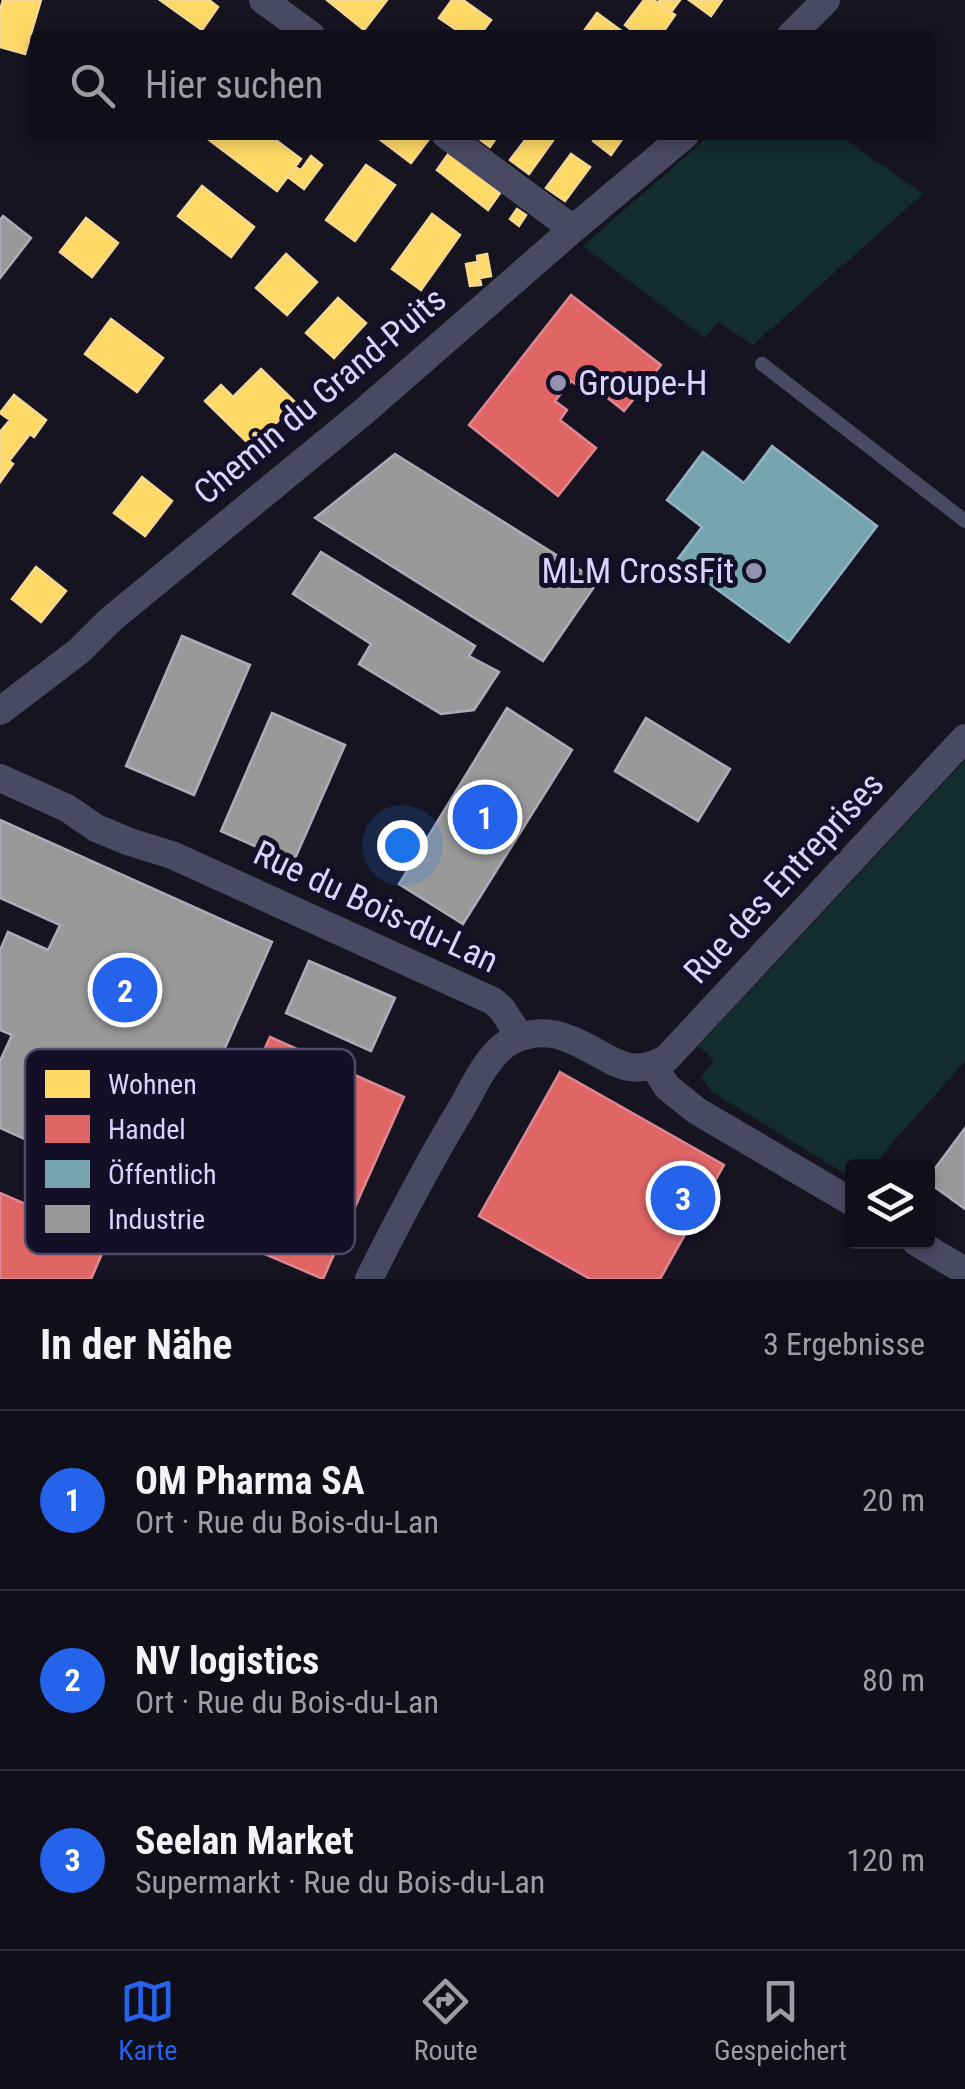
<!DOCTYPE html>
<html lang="de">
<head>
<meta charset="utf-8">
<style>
	:root { --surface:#100f19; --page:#191822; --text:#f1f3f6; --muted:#9c9ca2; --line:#302f38; --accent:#2563eb }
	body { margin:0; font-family:"Roboto Condensed",sans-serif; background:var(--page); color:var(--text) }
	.controls { position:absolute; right:30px; bottom:30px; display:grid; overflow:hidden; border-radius:10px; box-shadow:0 5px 15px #0003 }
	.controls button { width:90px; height:90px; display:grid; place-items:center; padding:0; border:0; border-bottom:2px solid var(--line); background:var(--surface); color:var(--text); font:50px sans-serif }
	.you { position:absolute; left:402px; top:845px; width:35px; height:35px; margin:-25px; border:8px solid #fff; border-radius:50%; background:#1a73e8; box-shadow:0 0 0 15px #1a73e833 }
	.badge { display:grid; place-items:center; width:65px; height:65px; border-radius:50%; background:var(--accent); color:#fff; font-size:32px; font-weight:700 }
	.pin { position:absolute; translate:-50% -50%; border:5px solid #fff; box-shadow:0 2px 10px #0006 }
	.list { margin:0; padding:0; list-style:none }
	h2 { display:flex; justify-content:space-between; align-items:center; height:130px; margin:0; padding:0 40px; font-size:42px }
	h2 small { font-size:32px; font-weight:400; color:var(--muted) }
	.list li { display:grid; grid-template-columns:65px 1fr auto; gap:30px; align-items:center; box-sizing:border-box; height:180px; padding:0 40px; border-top:2px solid var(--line) }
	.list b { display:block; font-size:38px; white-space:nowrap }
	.list p { margin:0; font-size:32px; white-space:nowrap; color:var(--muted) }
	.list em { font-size:32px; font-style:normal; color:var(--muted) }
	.icon { flex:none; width:55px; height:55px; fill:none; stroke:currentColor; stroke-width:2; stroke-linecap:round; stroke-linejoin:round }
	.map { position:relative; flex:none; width:965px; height:1279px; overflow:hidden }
	.search { position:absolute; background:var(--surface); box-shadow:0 5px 15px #0003; left:30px; right:30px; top:30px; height:110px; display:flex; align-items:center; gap:25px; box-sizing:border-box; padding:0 35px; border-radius:10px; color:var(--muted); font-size:38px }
	.sheet { height:670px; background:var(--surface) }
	nav { display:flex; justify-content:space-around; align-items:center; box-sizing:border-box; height:140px; border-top:2px solid var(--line); background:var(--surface); font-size:28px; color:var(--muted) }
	nav a { display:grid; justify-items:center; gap:5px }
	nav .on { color:var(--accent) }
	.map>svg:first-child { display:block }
	.green { fill:#132c2d }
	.homes { fill:#ffd966; stroke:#f4d894; stroke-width:2.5 }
	.shops { fill:#e06666; stroke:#de8794; stroke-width:2.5 }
	.public { fill:#76a5af; stroke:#94b3c7; stroke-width:2.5 }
	.industry { fill:#999; stroke:#acabb8; stroke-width:2.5 }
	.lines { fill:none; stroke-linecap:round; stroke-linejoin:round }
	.lane { stroke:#4a4962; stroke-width:14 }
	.street { stroke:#4a4962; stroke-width:28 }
	.poi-dot { fill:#9591b1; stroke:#130f26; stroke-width:4 }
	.labels { text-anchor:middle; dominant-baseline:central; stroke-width:10; stroke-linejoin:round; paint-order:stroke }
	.poi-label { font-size:35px; fill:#d9d4ff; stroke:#130f26; text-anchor:start }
	.street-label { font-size:35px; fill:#d9d4ff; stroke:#130f26 }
	.key { fill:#130f26; stroke:#4e4a67; stroke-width:2.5 }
	.key-label { font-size:28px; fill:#d9d4ff }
</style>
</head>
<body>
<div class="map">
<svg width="965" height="1279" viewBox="0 0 965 1279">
	<rect width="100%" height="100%" fill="#161421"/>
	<path class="green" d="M710 135H839L923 194 753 345 718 322 705 338 583 246Z
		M965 760V1061L872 1166H852V1178L712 1092 701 1077 714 1061 698 1046Z"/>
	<path class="homes" d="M3 0H41L25 54 0 47V10Z
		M160 0H209L218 7 202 30Z
		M327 0H387L364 30Z
		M452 0H463L491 20 480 35H464L439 18Z
		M644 0H654L675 15 661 35H638L625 25Z
		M660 0H680L671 12 658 3Z
		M689 0H722L711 16Z
		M597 13 627 35H581Z
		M212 135H269L301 159 277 191 208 139Z
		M374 135H424L429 139 411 163Z
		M474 135H498L490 147Z
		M529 135H548L554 139 529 174 510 160Z
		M597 135H625L611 155 593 141Z
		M449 153 500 193 488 210 437 170Z
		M571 154 590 167 565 201 546 188Z
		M311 156 322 165 304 189 288 177 295 167 301 170Z
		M366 165 395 185 355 241 326 220Z
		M202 186 254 227 231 257 178 216Z
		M517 209 526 215 519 226 510 219Z
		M432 214 460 235 421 290 392 269Z
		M86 218 118 243 92 277 60 252Z
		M286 254 317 282 287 315 256 288Z
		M487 254 491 276 480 278 477 256Z
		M477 262 481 285 470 286 466 264Z
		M428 297 437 303 424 321 415 314Z
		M338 298 366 323 334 358 306 333Z
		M111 319 163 358 137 392 85 354Z
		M261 369 296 403 252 447 205 401 221 385 233 397Z
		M14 395 46 420 34 437 30 434 9 461 13 464 0 482V432L10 420 0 413Z
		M142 477 172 501 145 536 114 513Z
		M36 567 66 591 41 622 12 599Z"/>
	<path class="shops" d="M571 295 661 365 624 411 585 380 580 387 571 381 555 401 567 410 560 420 596 448 558 496 469 425Z
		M270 1037 404 1097 323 1279 188 1221Z
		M560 1072 724 1165 660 1279H590L479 1216Z
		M0 1193 108 1240 91 1279H0Z"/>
	<path class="public" d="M772 446 877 526 789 642 677 560 702 527 667 500 703 452 744 483Z"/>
	<path class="industry" d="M3 216 31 238 0 278V220Z
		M395 454 598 581 543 661 315 518Z
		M321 552 475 646 469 656 499 672 474 710 441 714 359 664 371 644 293 594Z
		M182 636 250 665 194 795 126 766Z
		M507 708 572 750 463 924 399 884Z
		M272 713 345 745 293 863 221 831Z
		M646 718 730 769 698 821 615 771Z
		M0 820 272 942 158 1199 0 1128V1061L12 1035 0 1030V950L8 932 48 950 60 925 0 898Z
		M309 961 395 998 371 1051 286 1013Z
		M965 1128V1209L928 1182V1178Z"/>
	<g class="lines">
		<path class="lane" d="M762 364 965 521"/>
		<path class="street" d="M263 0 311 35
			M791 35 826 0
			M446 135 573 229
			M0 711 79 651 110 620 361 414 573 229 685 135
			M0 778 67 808 96 828 130 842 172 855 493 1001 502 1009 520 1037
			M654 1066 667 1087 697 1111 852 1202
			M916 1242 965 1271
			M369 1279C398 1221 427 1165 461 1109 472 1090 482 1067 498 1051 516 1032 546 1029 569 1039 607 1053 626 1083 667 1058L965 738"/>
	</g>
	<g class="poi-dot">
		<circle cx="558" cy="383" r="10"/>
		<circle cx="754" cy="571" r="10"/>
	</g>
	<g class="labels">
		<g class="poi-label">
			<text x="578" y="383">Groupe-H</text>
			<text x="734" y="571" text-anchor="end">MLM CrossFit</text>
		</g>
		<g class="street-label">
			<text transform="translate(320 396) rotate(-40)">Chemin du Grand-Puits</text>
			<text transform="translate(784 878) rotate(-47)">Rue des Entreprises</text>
			<text transform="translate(376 907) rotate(25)">Rue du Bois-du-Lan</text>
		</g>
	</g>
	<rect x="25" y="1049" width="330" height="205" rx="15" class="key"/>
	<rect x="45" y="1070" width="45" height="28" fill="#ffd966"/>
	<rect x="45" y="1115" width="45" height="28" fill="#e06666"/>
	<rect x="45" y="1160" width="45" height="28" fill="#76a5af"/>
	<rect x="45" y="1205" width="45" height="28" fill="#999"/>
	<g class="key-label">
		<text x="108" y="1094">Wohnen</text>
		<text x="108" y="1139">Handel</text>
		<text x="108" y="1184">Öffentlich</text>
		<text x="108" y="1229">Industrie</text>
	</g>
</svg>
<div class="controls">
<button><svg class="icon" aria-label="layers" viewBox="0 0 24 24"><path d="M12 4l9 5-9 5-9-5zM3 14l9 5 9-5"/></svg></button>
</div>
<div class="you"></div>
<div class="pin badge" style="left:485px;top:817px">1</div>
<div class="pin badge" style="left:125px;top:990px">2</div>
<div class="pin badge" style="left:683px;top:1198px">3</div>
<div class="search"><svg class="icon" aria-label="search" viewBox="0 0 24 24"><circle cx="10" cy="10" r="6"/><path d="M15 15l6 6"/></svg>Hier suchen</div>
</div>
<section class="sheet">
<h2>In der Nähe<small>3 Ergebnisse</small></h2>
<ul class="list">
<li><span class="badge">1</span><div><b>OM Pharma SA</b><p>Ort · Rue du Bois-du-Lan</p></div><em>20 m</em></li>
<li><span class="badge">2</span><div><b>NV logistics</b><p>Ort · Rue du Bois-du-Lan</p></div><em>80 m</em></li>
<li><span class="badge">3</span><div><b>Seelan Market</b><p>Supermarkt · Rue du Bois-du-Lan</p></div><em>120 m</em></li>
</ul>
</section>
<nav>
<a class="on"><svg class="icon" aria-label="map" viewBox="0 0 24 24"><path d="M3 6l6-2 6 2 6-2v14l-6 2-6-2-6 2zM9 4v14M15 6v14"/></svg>Karte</a>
<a><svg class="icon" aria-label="directions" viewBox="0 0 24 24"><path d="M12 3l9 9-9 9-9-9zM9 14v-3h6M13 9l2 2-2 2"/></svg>Route</a>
<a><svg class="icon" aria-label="saved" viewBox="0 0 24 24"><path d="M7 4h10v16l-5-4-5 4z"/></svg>Gespeichert</a>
</nav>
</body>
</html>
